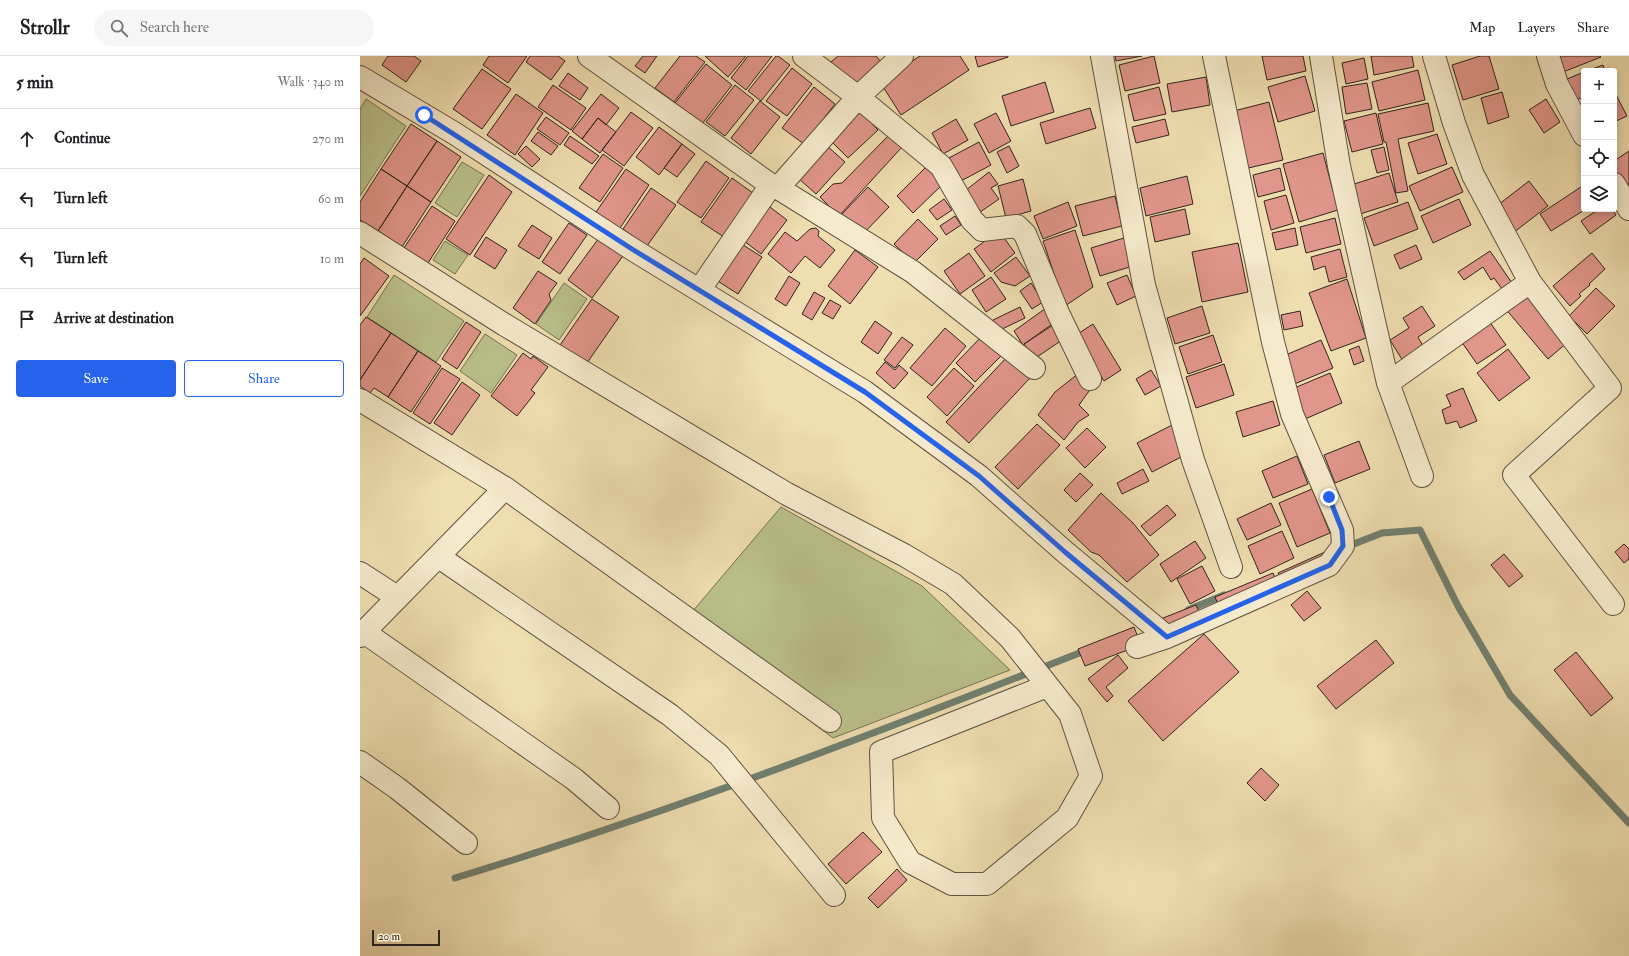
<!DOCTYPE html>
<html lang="en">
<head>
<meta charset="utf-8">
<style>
	:root { --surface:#fff; --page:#f6f6f6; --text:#202124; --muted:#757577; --line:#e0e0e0; --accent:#2563eb }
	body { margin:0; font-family:"IM FELL Double Pica",serif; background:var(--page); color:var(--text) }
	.controls { position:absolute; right:12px; top:12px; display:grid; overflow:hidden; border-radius:4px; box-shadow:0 2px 10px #0003 }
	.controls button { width:36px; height:36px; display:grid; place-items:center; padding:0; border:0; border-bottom:1px solid var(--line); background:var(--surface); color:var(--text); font:20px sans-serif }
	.scale { position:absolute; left:12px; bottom:10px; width:68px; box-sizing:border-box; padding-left:4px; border:2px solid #31251e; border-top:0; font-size:11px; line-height:14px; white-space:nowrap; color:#31251e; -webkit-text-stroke:3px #f5eacc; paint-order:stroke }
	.stop { position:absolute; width:12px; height:12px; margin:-9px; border:3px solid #2563eb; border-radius:50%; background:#fff }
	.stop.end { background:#2563eb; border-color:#fff; box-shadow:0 1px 4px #0008 }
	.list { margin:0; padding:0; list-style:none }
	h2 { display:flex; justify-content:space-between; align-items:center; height:52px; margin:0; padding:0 16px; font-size:17px }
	h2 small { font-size:13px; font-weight:400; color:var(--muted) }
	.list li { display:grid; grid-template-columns:26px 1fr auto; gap:12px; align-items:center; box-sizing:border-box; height:60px; padding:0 16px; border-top:1px solid var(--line) }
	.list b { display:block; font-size:15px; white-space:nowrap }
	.list em { font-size:13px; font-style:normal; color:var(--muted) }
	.actions { display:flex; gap:8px; padding:12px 16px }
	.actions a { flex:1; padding:9px 0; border:1px solid var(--accent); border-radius:4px; text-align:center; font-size:14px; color:var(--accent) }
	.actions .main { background:var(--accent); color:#fff }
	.icon { flex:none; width:22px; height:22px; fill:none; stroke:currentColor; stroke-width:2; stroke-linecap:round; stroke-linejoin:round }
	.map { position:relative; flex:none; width:1269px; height:900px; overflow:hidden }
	header { display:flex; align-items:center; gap:24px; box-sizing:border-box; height:56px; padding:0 20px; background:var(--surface); border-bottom:1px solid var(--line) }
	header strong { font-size:19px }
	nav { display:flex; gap:22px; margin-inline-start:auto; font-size:14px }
	.search { width:280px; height:36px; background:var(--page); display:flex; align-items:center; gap:10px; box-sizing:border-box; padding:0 14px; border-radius:22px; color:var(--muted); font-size:15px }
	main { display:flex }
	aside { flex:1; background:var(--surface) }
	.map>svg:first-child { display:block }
	.green { fill:#bac18b; stroke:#767354 }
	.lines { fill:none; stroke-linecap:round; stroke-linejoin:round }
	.stream { stroke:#708071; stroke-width:7 }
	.building { fill:#e1968b; stroke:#31251e }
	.minor-casing { stroke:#605342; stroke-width:24 }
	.minor { stroke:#f5eacc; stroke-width:22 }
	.route { stroke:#2563eb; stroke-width:5 }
</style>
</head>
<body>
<header>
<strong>Strollr</strong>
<div class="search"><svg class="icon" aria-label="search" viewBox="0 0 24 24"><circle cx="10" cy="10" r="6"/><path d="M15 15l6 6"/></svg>Search here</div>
<nav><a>Map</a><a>Layers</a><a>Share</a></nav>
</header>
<main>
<aside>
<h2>5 min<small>Walk · 340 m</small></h2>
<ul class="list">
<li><svg class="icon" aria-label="ahead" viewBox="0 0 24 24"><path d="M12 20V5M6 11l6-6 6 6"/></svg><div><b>Continue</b></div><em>270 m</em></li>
<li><svg class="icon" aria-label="left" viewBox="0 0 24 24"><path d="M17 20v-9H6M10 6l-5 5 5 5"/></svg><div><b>Turn left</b></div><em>60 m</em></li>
<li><svg class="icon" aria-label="left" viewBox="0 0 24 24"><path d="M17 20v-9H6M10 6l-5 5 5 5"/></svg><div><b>Turn left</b></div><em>10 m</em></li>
<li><svg class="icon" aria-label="arrive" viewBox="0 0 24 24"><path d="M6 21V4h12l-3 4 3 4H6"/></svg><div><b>Arrive at destination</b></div></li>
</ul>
<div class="actions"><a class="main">Save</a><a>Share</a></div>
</aside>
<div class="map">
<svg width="1269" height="900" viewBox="0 0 1269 900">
	<rect width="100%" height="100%" fill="#efdeb0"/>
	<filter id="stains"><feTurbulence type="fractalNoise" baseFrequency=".005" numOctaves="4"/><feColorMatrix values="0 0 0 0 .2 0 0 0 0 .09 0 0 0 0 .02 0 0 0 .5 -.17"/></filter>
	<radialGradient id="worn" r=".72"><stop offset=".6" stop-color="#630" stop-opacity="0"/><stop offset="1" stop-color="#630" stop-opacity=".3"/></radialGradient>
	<path class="green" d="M6 43 46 70 0 140V53Z
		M102 106 124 119 97 161 75 147Z
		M85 185 108 199 95 218 73 204Z
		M34 219 104 265 76 306 7 261Z
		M204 227 227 243 199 284 176 268Z
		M125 278 157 299 131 337 100 315Z
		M421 451 562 530 650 614 473 682 321 569Z"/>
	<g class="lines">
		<path class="stream" d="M986 491 1022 477 1060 474 1098 550 1150 639 1269 767
			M828 554 864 539
			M95 822C309 757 519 676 727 594"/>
	</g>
	<path class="building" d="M28 0H54L61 5 46 26 22 9Z
		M129 0H167L148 27 123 9Z
		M170 0H198L205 5 191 24 166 6Z
		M283 0H297L285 17 275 10Z
		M320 0H336L345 6 314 46 295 32Z
		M345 0H386L368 21Z
		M388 0H412L386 34 371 22Z
		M416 0H418L430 9 401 45 388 35Z
		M478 0H516L522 7 492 31 471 6Z
		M560 0H600L609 14 541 59 520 26Z
		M615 0H648V1L618 11Z
		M755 0H782L756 5Z
		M794 0 800 27 765 35 759 9Z
		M902 0H943L946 15 907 24Z
		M1011 0H1052L1054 11 1014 19Z
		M1120 0H1129L1139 33 1103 44 1092 9Z
		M1197 0H1240L1241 1 1203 16Z
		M1004 2 1008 23 986 28 982 7Z
		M346 8 372 29 342 68 315 47Z
		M1243 9 1245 15H1227Z
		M432 12 452 28 427 60 406 45Z
		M122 13 151 33 122 73 93 53Z
		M1058 14 1065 44 1019 55 1012 26Z
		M1224 16V41L1216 44 1207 23Z
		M208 17 228 32 220 44 199 30Z
		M945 20 955 55 918 66 908 31Z
		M846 21 850 49 812 56 807 28Z
		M685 26 694 56 651 70 642 40Z
		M1007 27 1012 53 986 58 982 31Z
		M193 29 226 52 211 74 178 51Z
		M375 29 394 44 365 80 346 66Z
		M454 31 475 48 444 88 422 72Z
		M799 31 806 58 774 65 768 39Z
		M1254 35 1267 60 1254 66Z
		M1142 36 1149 61 1128 68 1121 42Z
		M156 38 183 57 155 99 127 79Z
		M241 38 259 52 246 69 238 62 222 83 212 75Z
		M1186 43 1200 66 1184 77 1169 54Z
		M400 45 420 61 391 98 371 82Z
		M909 46 923 104 884 113 870 56Z
		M1068 47 1074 75 1038 83 1048 135 1036 137 1026 86H1024L1018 58Z
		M730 52 736 72 686 88 680 67Z
		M500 55 518 74 488 102 470 84Z
		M271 56 293 72 264 110 242 94Z
		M636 57 651 85 629 97 614 68Z
		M1016 57 1023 88 992 96 984 65Z
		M186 61 209 77 200 89 177 73Z
		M238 62 256 76 240 97 222 83Z
		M596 63 608 84 583 98 572 77Z
		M805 63 809 79 776 87 772 71Z
		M51 68 77 85 47 130 21 113Z
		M299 71 322 88 299 119 276 101Z
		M178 76 198 90 191 99 171 85Z
		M1077 78 1087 108 1058 118 1048 87Z
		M529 79 542 91 479 160 460 141 473 128 482 127Z
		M210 80 239 100 232 108 204 89Z
		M77 85 101 101 71 146 47 130Z
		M619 86 631 109 599 126 587 103Z
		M322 88 335 98 317 121 304 112Z
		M466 89 485 106 456 138 437 121Z
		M166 90 180 103 172 111 158 98Z
		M649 90 659 110 647 117 637 96Z
		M1024 91 1029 114 1017 117 1011 94Z
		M1269 95V128L1266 130 1254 112V105Z
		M963 97 978 154 939 166 923 108Z
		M243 98 263 112 240 146 219 132Z
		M346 105 369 122 341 162 317 146Z
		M566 111 583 128 553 157 537 140Z
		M1092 111 1103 136 1060 155 1049 130Z
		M920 112 925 134 898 141 893 119Z
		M21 113 47 130 18 175 0 164V146Z
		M266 113 289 129 260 172 236 156Z
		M629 116 638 128 631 132 639 143 616 159 601 138Z
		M1029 117 1038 146 1000 158 991 129Z
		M129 119 152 136 110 199 86 183Z
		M827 120 833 148 786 160 780 132Z
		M372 122 397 140 367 183 341 166Z
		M663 123 671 155 646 162 638 130Z
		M1169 125 1188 150 1153 177 1134 152Z
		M1224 129V153H1226L1191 175 1180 158Z
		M47 130 71 146 42 191 18 175Z
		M508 131 529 151 501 180 480 160Z
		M291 132 316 149 287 190 263 173Z
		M926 139 934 167 911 174 904 145Z
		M755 140 762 170 723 180 715 150Z
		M584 143 592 154 577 164 569 154Z
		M1099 143 1111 169 1073 187 1061 160Z
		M708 146 717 170 683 183 674 160Z
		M1048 146 1058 173 1014 190 1004 162Z
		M406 148 427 164 401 198 380 182Z
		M72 150 95 165 68 207 44 192Z
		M825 153 830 178 795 186 790 161Z
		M1239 153H1252L1256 159 1230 178 1221 165Z
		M595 160 601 169 586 179 580 170Z
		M975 162 981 188 946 197 940 171Z
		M558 163 578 183 554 207 534 188Z
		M209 167 227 179 200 218 182 206Z
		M172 169 192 182 179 203 158 190Z
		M456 172 459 175 458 180 475 194 460 212 445 200 431 217 408 198 425 176 437 185 450 173Z
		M935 172 938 189 916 194 912 177Z
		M715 174 733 231 705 250 683 185Z
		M639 175 655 197 631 216 614 193Z
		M126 181 147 194 135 213 114 200Z
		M239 182 263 200 232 242 208 224Z
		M764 182 773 210 740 220 731 192Z
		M377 185 402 201 378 238 353 222Z
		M878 187 888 236 842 246 832 196Z
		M1056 189 1062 203 1040 213 1034 199Z
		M980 193 987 221 969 226 965 210 954 214 951 201Z
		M495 194 518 211 490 248 468 230Z
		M1130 195 1152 227 1142 233 1134 222 1131 224 1123 211 1104 224 1098 216Z
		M609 197 625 220 600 238 584 215Z
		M1232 197 1245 213 1229 228 1230 229 1219 238 1221 240 1210 250 1193 230Z
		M656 201 670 220 655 230 641 226 634 217Z
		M4 202 29 220 0 260V208Z
		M178 215 197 227 189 238 191 244 175 268 153 252Z
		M767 219 776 240 757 249 747 227Z
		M429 220 440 227 426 250 415 243Z
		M631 221 646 243 626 256 612 234Z
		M987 223 1006 282 971 295 949 237Z
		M671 227 683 246 672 253 660 235Z
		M1236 232 1255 250 1227 278 1209 260Z
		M1165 233 1209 285 1188 303 1144 251Z
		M454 236 465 242 452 264 442 258Z
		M232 243 259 261 227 307 200 289Z
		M470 244 481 250 473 263 462 257Z
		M842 250 850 277 815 288 807 262Z
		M1062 250 1075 270 1058 281 1064 292 1043 305 1030 284 1049 272 1043 262Z
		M660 251 665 262 638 275 633 264Z
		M686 252 695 266 663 289 654 275Z
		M940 255 943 270 924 274 921 259Z
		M6 261 31 277 0 324V269Z
		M515 265 532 277 518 298 501 286Z
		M1129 265 1146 289 1117 308 1101 285Z
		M106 266 121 276 97 313 82 303Z
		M733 268 761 314 744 325 716 279Z
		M693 269 702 284 674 303 664 288Z
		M585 272 606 290 572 330 550 312Z
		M31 277 58 295 28 341 14 332 10 337 0 330V324Z
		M624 278 644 297 615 326 596 307Z
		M853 279 862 306 828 318 819 291Z
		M542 281 553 289 535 312 524 304Z
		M961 284 973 312 932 329 921 301Z
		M999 290 1004 305 994 309 989 294Z
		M1148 293 1170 322 1139 345 1117 317Z
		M58 295 81 310 51 356 28 341Z
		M163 297 171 303 173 300 188 311 171 334 175 337 157 360 131 340Z
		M647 301 670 322 609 387 586 366Z
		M525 306 535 314 539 309 548 317 534 333 516 317Z
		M864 308 874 339 836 352 826 321Z
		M82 312 100 323 70 368 53 357Z
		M594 312 614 330 587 360 567 341Z
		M791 314 801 330 785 339 776 323Z
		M719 317 732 331 719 349 729 359 718 366 704 384 678 359 695 336Z
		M970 317 982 347 945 363 932 333Z
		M102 326 120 339 92 379 74 367Z
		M1103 332 1117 365 1100 372 1097 365 1086 368 1082 354 1091 350 1086 339Z
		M913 345 920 369 883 381 876 356Z
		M677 368 700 389 658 433 635 411Z
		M814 368 829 397 792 416 777 387Z
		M727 372 746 391 725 412 706 392Z
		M999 385 1010 413 975 427 964 399Z
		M937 400 948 428 913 442 902 415Z
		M783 413 789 425 762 438 757 427Z
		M720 417 733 429 716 446 704 434Z
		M952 433 970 477 937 491 919 447Z
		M741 437 773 467 799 499 767 526 739 499 731 496 708 474Z
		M911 447 921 469 887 484 877 463Z
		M807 449 816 459 790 480 781 470Z
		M922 475 934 502 900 518 888 490Z
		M835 485 846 502 811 526 800 508Z
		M1264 488 1269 493V503L1264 507 1255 496Z
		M965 496 969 507 923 528 918 517Z
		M1144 498 1163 520 1149 531 1131 509Z
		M842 510 855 535 830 548 817 523Z
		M913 517 918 529 861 555 855 541Z
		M947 535 961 552 944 565 931 549Z
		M836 549 842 562 803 577 798 564Z
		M774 571 781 589 725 610 718 593Z
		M844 578 879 616 803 685 768 645Z
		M1016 584 1034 607 976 653 957 630Z
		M1216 596 1253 642 1231 660 1194 614Z
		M758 599 768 612 746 631 753 640 747 646 728 623Z
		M901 712 919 729 905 745 887 727Z
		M503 776 522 796 486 828 468 808Z
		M537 813 547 824 518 852 508 842Z"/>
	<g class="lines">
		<g class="minor-casing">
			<path id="minor" d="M229 0 411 129 418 132 553 216 674 312
				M444 0 498 41 581 110 612 164 622 174 657 170 665 178 698 257 730 323
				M742 0 784 229 833 404 871 511
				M961 0 979 110 1028 327 1062 420
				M1074 0 1094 67 1113 119 1170 226 1250 332 1154 419 1253 548
				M1188 0 1197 28 1224 79
				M0 21 94 77 272 193 505 336 619 420 705 496 807 581
				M1254 128 1269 153
				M418 132 498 41 542 0
				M0 177 145 269 427 438 544 499 593 528 650 582 710 658 731 720 707 762 627 828H592L550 806 523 762 521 696 687 630
				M340 233 411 129
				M1028 327 1170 226
				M0 344 145 432 470 665
				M79 501 310 659 359 699 474 839
				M0 517 37 541
				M4 576 214 723 248 752
				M0 580 145 432
				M777 591 807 581 969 509 983 490 982 474 932 358 913 286 854 0
				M0 706 37 732 106 787"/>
		</g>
		<use href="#minor" class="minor"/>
	</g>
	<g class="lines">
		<path class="route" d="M64 59 272 193 505 336 619 420 705 496 807 581 970 509 983 490 982 474 969 441"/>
	</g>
	<rect width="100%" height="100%" filter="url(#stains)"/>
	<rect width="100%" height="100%" fill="url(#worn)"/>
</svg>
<div class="controls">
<button>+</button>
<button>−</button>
<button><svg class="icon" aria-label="locate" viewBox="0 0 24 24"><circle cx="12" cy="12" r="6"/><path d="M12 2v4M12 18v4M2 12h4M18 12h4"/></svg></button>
<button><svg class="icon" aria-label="layers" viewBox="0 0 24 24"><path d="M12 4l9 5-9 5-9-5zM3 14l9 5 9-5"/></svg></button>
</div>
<div class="scale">20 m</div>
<div class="stop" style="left:64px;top:59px"></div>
<div class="stop end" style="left:969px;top:441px"></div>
</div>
</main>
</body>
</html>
